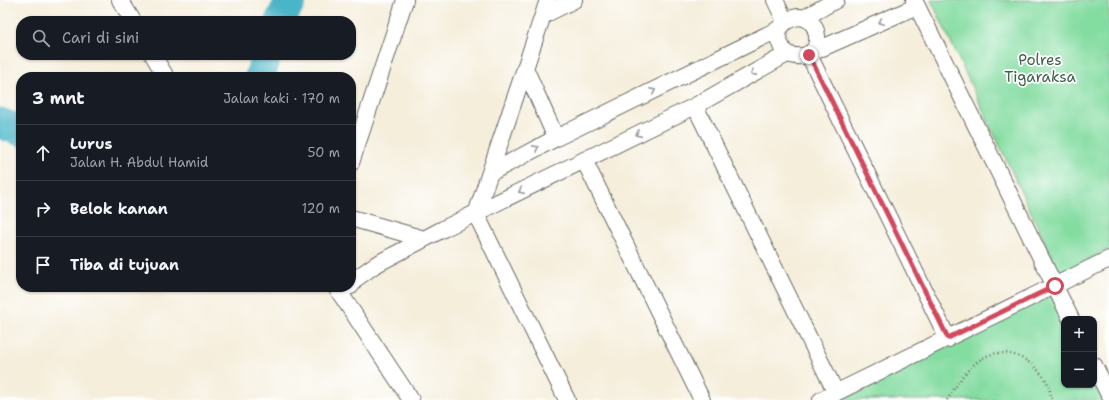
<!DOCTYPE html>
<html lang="id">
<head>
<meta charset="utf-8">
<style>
	:root { --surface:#171b24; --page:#20242c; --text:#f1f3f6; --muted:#9ea1a6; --line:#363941 }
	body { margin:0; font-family:"Shantell Sans",sans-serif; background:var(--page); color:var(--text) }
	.controls { position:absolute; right:12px; bottom:12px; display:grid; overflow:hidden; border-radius:8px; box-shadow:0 1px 3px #0004 }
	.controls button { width:36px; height:36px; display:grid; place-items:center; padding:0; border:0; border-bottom:1px solid var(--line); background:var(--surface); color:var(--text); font:20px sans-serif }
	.stop { position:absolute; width:12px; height:12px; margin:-9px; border:3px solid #d1495b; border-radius:50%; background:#fff }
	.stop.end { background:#d1495b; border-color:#fff; box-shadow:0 1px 4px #0008 }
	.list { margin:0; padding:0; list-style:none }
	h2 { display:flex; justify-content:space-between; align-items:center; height:52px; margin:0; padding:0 16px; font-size:17px }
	h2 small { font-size:13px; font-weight:400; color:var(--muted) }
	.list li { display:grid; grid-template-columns:26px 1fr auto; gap:12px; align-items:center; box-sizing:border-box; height:56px; padding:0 16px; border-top:1px solid var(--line) }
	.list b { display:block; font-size:15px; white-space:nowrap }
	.list p { margin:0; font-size:13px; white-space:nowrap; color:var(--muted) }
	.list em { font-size:13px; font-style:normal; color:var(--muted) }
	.icon { flex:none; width:22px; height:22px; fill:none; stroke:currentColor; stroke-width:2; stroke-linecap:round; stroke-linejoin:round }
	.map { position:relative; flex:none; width:1109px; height:400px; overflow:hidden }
	.search { position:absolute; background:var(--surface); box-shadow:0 1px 3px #0004; left:16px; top:16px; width:340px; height:44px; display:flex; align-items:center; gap:10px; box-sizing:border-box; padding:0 14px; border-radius:16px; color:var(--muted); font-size:15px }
	.panel { position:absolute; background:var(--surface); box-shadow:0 1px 3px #0004; left:16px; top:72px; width:340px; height:220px; border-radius:16px }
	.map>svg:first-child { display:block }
	.green { fill:#83dca0; stroke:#507c5e }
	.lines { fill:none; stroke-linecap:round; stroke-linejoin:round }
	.river { stroke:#4bb5c8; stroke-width:31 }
	.minor-casing { stroke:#68665f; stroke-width:18 }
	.path { stroke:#68665f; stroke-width:2.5; stroke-dasharray:1 3; stroke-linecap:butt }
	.minor { stroke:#fff; stroke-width:16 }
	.oneway { stroke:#999 }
	.route { stroke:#d1495b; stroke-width:5 }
	.labels { text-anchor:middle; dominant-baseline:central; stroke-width:3.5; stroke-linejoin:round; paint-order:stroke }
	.park-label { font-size:15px; fill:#405f4a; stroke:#fff }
</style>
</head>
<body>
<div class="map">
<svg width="1109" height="400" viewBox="0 0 1109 400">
	<rect width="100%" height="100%" fill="#fff"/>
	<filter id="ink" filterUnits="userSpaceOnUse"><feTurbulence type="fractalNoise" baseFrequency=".025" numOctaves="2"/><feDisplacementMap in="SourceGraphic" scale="8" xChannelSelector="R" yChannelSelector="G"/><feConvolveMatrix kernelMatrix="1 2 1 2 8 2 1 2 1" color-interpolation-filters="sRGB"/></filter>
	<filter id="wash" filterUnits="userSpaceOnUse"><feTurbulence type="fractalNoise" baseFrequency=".012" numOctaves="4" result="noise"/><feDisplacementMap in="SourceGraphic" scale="16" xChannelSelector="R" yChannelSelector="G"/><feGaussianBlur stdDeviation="0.9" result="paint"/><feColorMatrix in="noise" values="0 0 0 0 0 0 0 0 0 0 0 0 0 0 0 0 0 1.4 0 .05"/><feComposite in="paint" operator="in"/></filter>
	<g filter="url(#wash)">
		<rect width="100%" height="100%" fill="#f5eedb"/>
		<path class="green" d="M931 0H1109V249L1060 274Z
			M1052 288 1064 319V385H1094V376L1106 400H822Z"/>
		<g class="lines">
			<path class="river" d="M280 21 291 0
				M260 77 266 55
				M0 123 21 131"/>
		</g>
	</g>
	<g filter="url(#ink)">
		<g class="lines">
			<g class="minor-casing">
				<path id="minor" d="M120 0 133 21
					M548 0 476 214 567 400
					M775 0 785 21
					M914 0 1071 319
					M544 15 574 0
					M804 18 836 0
					M811 53 917 6
					M153 55 166 77
					M809 55 948 339
					M525 68 556 138
					M695 106 836 393
					M584 160 702 400
					M351 163 405 0
					M490 173 556 138 779 29
					M351 218 424 239
					M351 286 354 280 375 265 443 229 695 106 787 54C833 69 821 1 787 21 773 29 778 45 787 54
					M336 287 411 400
					M1094 365 1109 395
					M821 400 1109 259"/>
			</g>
			<path class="path" d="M947 400C956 386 964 372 977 362 1002 342 1032 358 1047 382 1050 387 1050 394 1052 400"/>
			<use href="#minor" class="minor"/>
		</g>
		<defs><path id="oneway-chevron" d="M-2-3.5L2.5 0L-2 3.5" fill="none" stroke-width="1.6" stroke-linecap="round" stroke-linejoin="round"/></defs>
		<g class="oneway">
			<use href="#oneway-chevron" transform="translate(881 22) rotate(156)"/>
			<use href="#oneway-chevron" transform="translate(753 73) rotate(151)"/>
			<use href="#oneway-chevron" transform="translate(653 91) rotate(-26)"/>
			<use href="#oneway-chevron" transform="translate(638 134) rotate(154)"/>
			<use href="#oneway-chevron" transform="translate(536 148) rotate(-28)"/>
			<use href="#oneway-chevron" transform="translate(521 191) rotate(154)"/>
		</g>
	</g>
	<g class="lines" filter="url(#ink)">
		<path class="route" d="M809 55 948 338 1055 286"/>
	</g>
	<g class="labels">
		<g class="park-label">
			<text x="1040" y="60">Polres<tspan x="1040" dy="17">Tigaraksa</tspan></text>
		</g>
	</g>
</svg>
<div class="controls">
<button>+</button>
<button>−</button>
</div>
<div class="stop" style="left:1055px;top:286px"></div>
<div class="stop end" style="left:809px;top:55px"></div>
<div class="search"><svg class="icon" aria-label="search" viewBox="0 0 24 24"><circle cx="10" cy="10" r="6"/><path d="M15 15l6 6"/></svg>Cari di sini</div>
<section class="panel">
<h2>3 mnt<small>Jalan kaki · 170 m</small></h2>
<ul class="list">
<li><svg class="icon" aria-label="ahead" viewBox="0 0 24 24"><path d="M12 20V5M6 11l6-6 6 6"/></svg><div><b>Lurus</b><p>Jalan H. Abdul Hamid</p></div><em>50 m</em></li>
<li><svg class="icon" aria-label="right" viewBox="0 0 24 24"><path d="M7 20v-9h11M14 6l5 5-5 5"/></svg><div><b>Belok kanan</b></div><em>120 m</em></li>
<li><svg class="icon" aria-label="arrive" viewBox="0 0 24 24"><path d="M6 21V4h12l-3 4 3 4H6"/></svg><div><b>Tiba di tujuan</b></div></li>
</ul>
</section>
</div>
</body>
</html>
